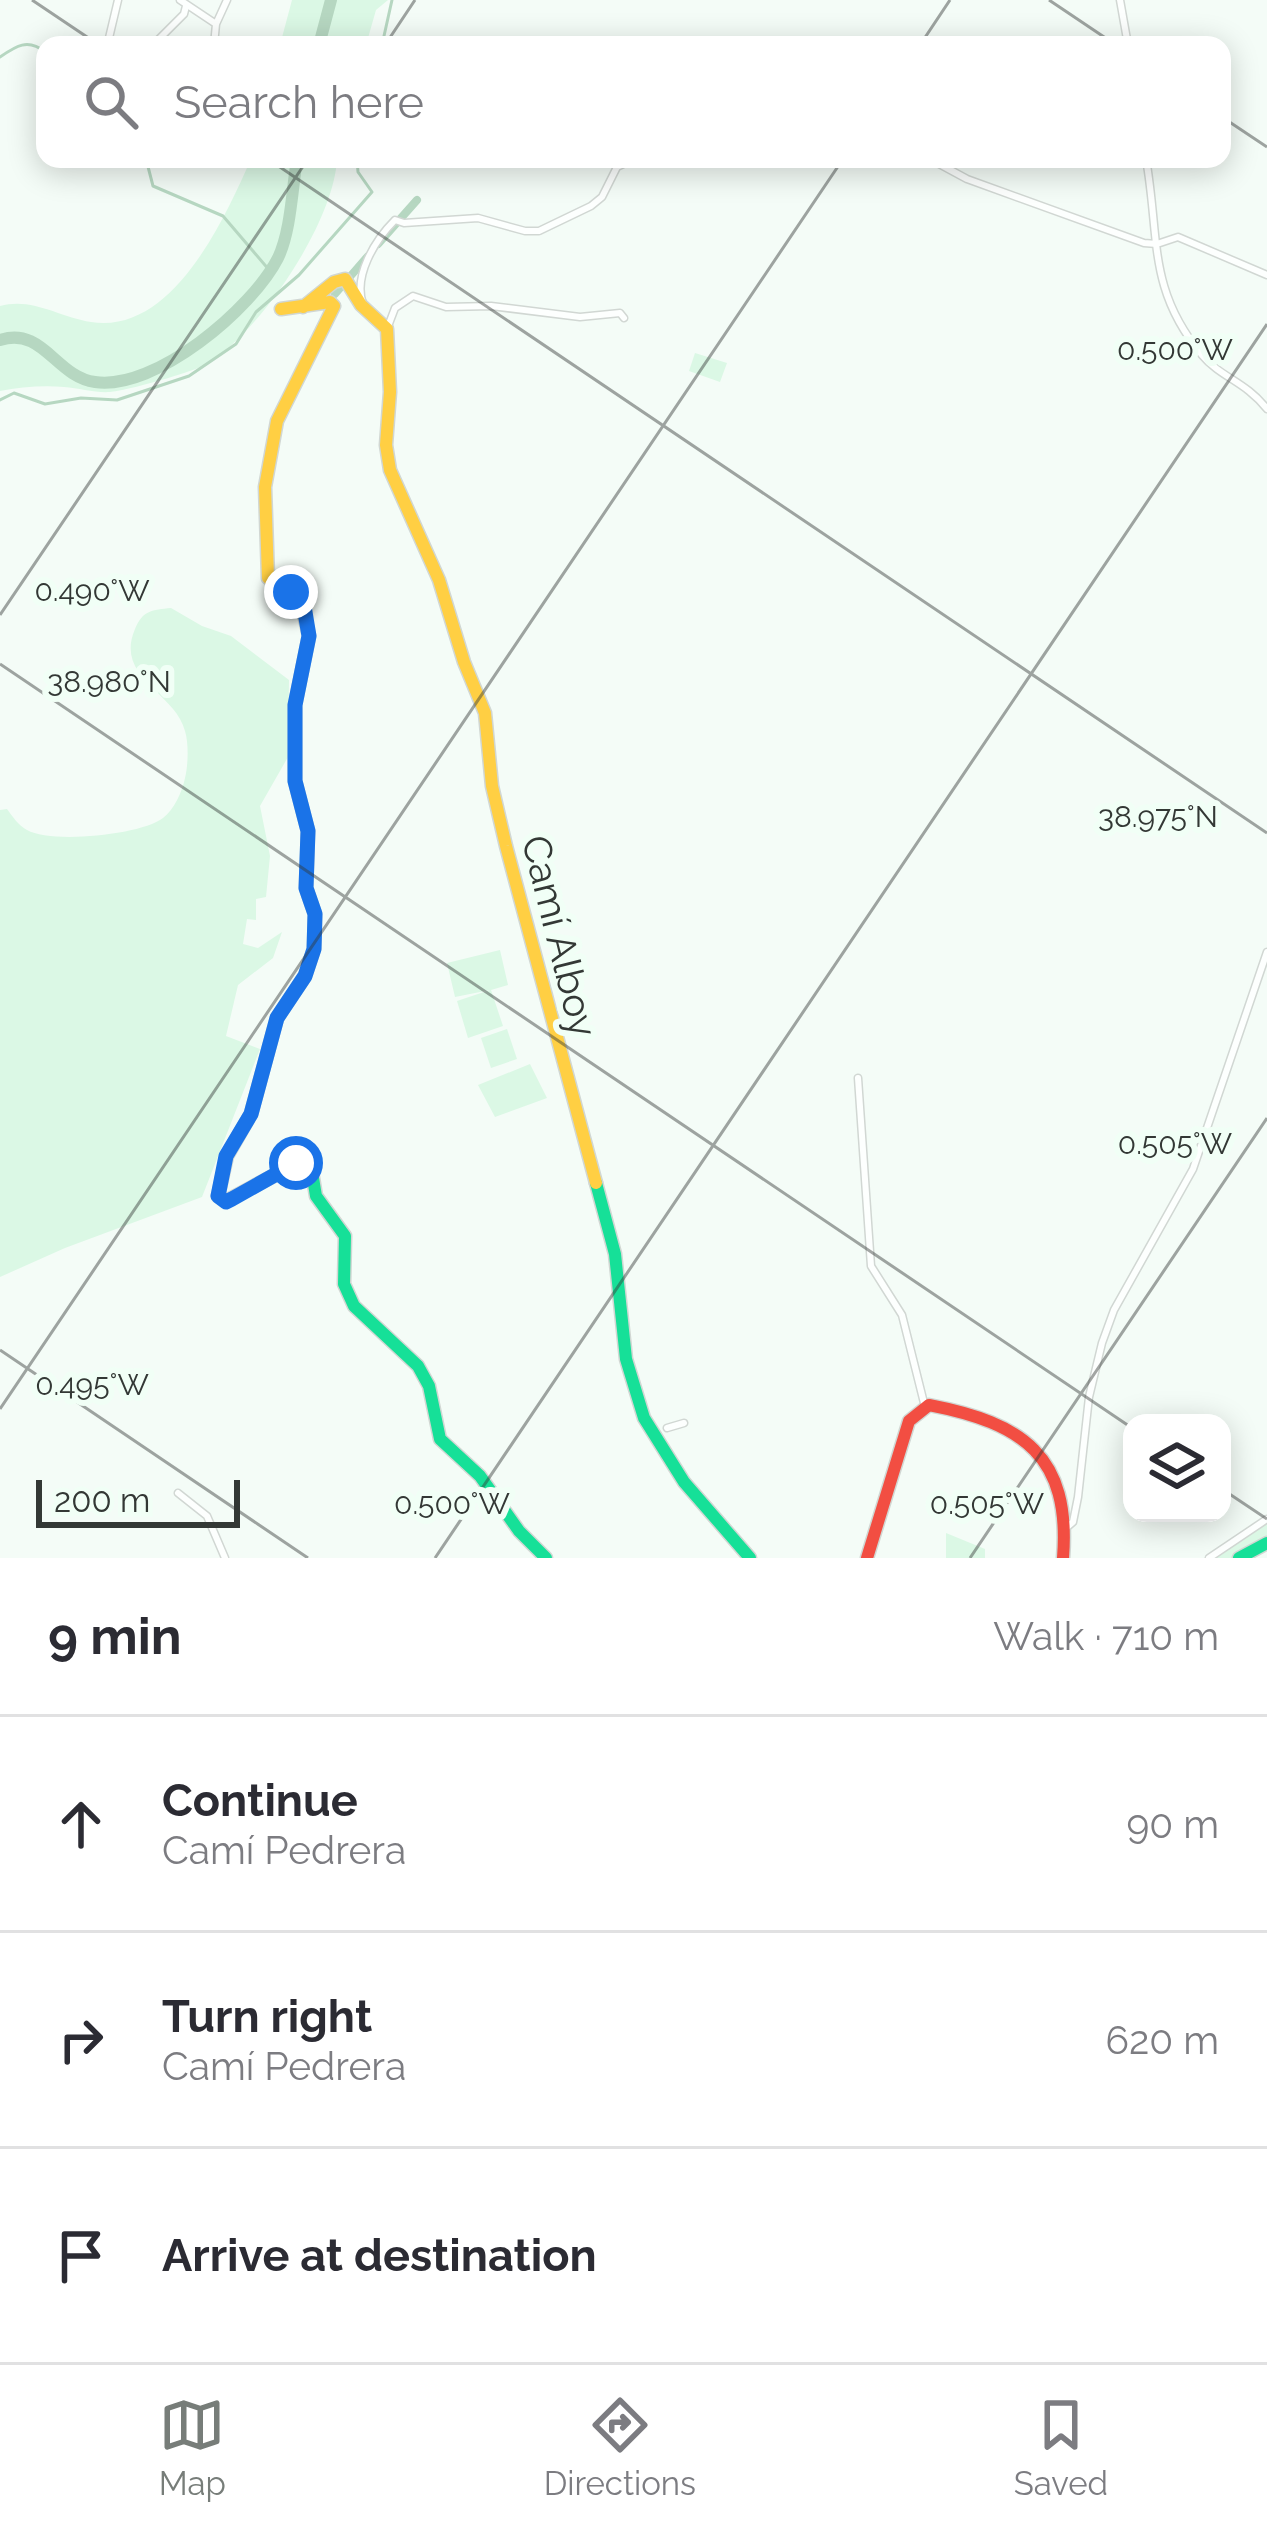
<!DOCTYPE html>
<html lang="en">
<head>
<meta charset="utf-8">
<style>
	:root { --surface:#fff; --page:#f7f7f7; --text:#2b2b33; --muted:#7c7c81; --line:#e1e1e2; --accent:#777d79 }
	body { margin:0; font-family:Raleway,sans-serif; background:var(--page); color:var(--text) }
	.controls { position:absolute; right:36px; bottom:36px; display:grid; overflow:hidden; border-radius:24px; box-shadow:0 6px 30px #0003 }
	.controls button { width:108px; height:108px; display:grid; place-items:center; padding:0; border:0; border-bottom:3px solid var(--line); background:var(--surface); color:var(--text); font:60px sans-serif }
	.scale { position:absolute; left:36px; bottom:30px; width:204px; box-sizing:border-box; padding-left:12px; border:6px solid #333835; border-top:0; font-size:33px; line-height:42px; white-space:nowrap; color:#333835; -webkit-text-stroke:9px #f1fff6; paint-order:stroke }
	.stop { position:absolute; width:36px; height:36px; margin:-27px; border:9px solid #1a73e8; border-radius:50%; background:#fff }
	.stop.end { background:#1a73e8; border-color:#fff; box-shadow:0 3px 12px #0008 }
	.list { margin:0; padding:0; list-style:none }
	h2 { display:flex; justify-content:space-between; align-items:center; height:156px; margin:0; padding:0 48px; font-size:51px }
	h2 small { font-size:39px; font-weight:400; color:var(--muted) }
	.list li { display:grid; grid-template-columns:78px 1fr auto; gap:36px; align-items:center; box-sizing:border-box; height:216px; padding:0 48px; border-top:3px solid var(--line) }
	.list b { display:block; font-size:45px; white-space:nowrap }
	.list p { margin:0; font-size:39px; white-space:nowrap; color:var(--muted) }
	.list em { font-size:39px; font-style:normal; color:var(--muted) }
	.icon { flex:none; width:66px; height:66px; fill:none; stroke:currentColor; stroke-width:2; stroke-linecap:round; stroke-linejoin:round }
	.map { position:relative; flex:none; width:1267px; height:1558px; overflow:hidden }
	.search { position:absolute; background:var(--surface); box-shadow:0 6px 30px #0003; left:36px; right:36px; top:36px; height:132px; display:flex; align-items:center; gap:30px; box-sizing:border-box; padding:0 42px; border-radius:24px; color:var(--muted); font-size:45px }
	.sheet { height:804px; background:var(--surface) }
	nav { display:flex; justify-content:space-around; align-items:center; box-sizing:border-box; height:168px; border-top:3px solid var(--line); background:var(--surface); font-size:33px; color:var(--muted) }
	nav a { display:grid; justify-items:center; gap:6px }
	nav .on { color:var(--accent) }
	.map>svg:first-child { display:block }
	.green { fill:#dbf8e5 }
	.lines { fill:none; stroke-linecap:round; stroke-linejoin:round }
	.stream { stroke:#b6d7c1; stroke-width:3 }
	.canal { stroke:#b6d7c1; stroke-width:8 }
	.river { stroke:#b6d7c1; stroke-width:12 }
	.street-casing { stroke:#d1d7d3; stroke-width:9 }
	.fast-casing { stroke:#d1d7d3; stroke-width:15 }
	.slow-casing { stroke:#d1d7d3; stroke-width:15 }
	.jam-casing { stroke:#d1d7d3; stroke-width:15 }
	.street { stroke:#fdfffe; stroke-width:6 }
	.fast { stroke:#16e098; stroke-width:12 }
	.slow { stroke:#ffcf43; stroke-width:12 }
	.jam { stroke:#f24e42; stroke-width:12 }
	.route { stroke:#1a73e8; stroke-width:15 }
	.ticks { fill:none; stroke:#333835; stroke-width:3; stroke-opacity:0.45 }
	.labels { text-anchor:middle; dominant-baseline:central; stroke-width:12; stroke-linejoin:round; paint-order:stroke }
	.street-label { font-size:39px; fill:#333835; stroke:#f1fff6 }
	.ticks-label { font-size:30px; text-anchor:middle; fill:#333835; stroke:#f1fff6; stroke-width:12; stroke-linejoin:round; paint-order:stroke }
</style>
</head>
<body>
<div class="map">
<svg width="1267" height="1558" viewBox="0 0 1267 1558">
	<rect width="100%" height="100%" fill="#f4fcf7"/>
	<path class="green" d="M292 0H388L376 10 366 45H280Z
		M251 159H337C334 222 261 331 207 364 193 372 126 391 110 392 95 393 79 388 64 387 44 385 20 387 0 391V306C32 297 59 317 91 322 172 335 224 220 251 159Z
		M695 353 727 363 720 382 689 371Z
		M171 608 202 626 231 636 289 680 288 757 260 806 270 856 266 897 256 899V920L247 919 243 944 258 948 282 932 273 958 238 985 226 1036 260 1049 202 1197 65 1248 0 1277V810L7 809C13 817 18 825 27 830 51 844 141 835 163 818 174 810 182 792 185 778 188 766 189 744 185 731 175 692 114 678 135 629 143 610 152 610 171 608Z
		M500 950 508 985 491 990 503 1026 468 1038 457 1001 490 990 455 997 447 963Z
		M507 1029 517 1059 491 1068 481 1038Z
		M530 1064 547 1098 495 1117 478 1085Z
		M1267 1523V1538L1232 1558H1214Z
		M946 1533 985 1549V1558H946Z"/>
	<g class="lines">
		<path class="stream" d="M382 45 392 0
			M0 57C16 46 28 38 45 52
			M146 159 153 186 223 216 270 271
			M0 400 14 393 45 404 81 398 117 400 189 376 236 344 256 312 299 275 372 192 358 172 357 159"/>
		<path class="canal" d="M378 244 417 200
			M335 294 368 256"/>
		<path class="river" d="M319 45 331 0
			M0 340C43 326 56 377 95 382 155 391 252 309 278 258 291 231 292 189 297 159"/>
		<g class="street-casing">
			<path id="street" d="M180 0 216 24 214 45
				M1120 0 1128 45
				M216 24 227 0
				M109 38 118 0
				M159 39 184 14 186 6
				M930 159 967 179 1144 243 1157 244 1178 237 1267 275
				M1146 159C1160 238 1147 289 1202 355 1221 378 1245 381 1267 409
				M363 304C353 276 375 240 395 220L404 223 478 218 525 231H539L591 206 602 197 617 167 634 159
				M387 329 395 308 413 296 446 307 491 306 580 317 620 313 624 318
				M858 1078 871 1266 902 1315 925 1407
				M667 1428 684 1423
				M178 1493 207 1516 225 1558
				M1066 1528 1073 1522 1078 1497 1089 1397 1102 1343 1114 1310 1193 1169 1267 952
				M1209 1558 1267 1519"/>
		</g>
		<g class="fast-casing">
			<path id="fast" d="M596 1183 615 1254 626 1359 644 1418 684 1482 750 1558
				M256 1185 296 1164 311 1166 316 1196 345 1236 344 1284 354 1306 418 1366 429 1386 440 1439 480 1476 519 1531 546 1558
				M1239 1558 1267 1543"/>
		</g>
		<g class="slow-casing">
			<path id="slow" d="M303 307 334 282 345 279 361 305 387 329 390 392 386 445 390 470 439 580 464 662 485 713 492 786 506 846 596 1183
				M256 1185 226 1201 218 1196 227 1156 251 1114 277 1018 305 976 314 949 315 914 306 888 308 831 295 781V705L309 636 300 596 268 578 265 487 277 421 334 306 330 302 281 309"/>
		</g>
		<g class="jam-casing">
			<path id="jam" d="M867 1558 909 1421 929 1405C1023 1423 1071 1456 1063 1558"/>
		</g>
		<use href="#street" class="street"/>
		<use href="#fast" class="fast"/>
		<use href="#slow" class="slow"/>
		<use href="#jam" class="jam"/>
	</g>
	<g class="lines">
		<path class="route" d="M291 592 303 600 309 636 295 705V781L308 831 306 888 315 914 314 949 305 976 277 1018 251 1114 226 1156 218 1196 226 1202 232 1199 296 1163"/>
	</g>
	<path class="ticks" d="M32 0 99 45M1049 0 1116 45M385 45 415 0M920 45 950 0M1222 117 1267 147M268 159 1267 833M0 615 308 159M0 664 1132 1428M0 1350 308 1558M0 1409 843 159M1222 1489 1267 1519M435 1558 1267 324M970 1558 1267 1118"/>
	<g class="labels">
		<g class="street-label">
			<text transform="translate(560 936) rotate(76)">Camí Alboy</text>
		</g>
	</g>
	<g class="ticks-label">
		<text x="1175" y="360">0.500°W</text>
		<text x="92" y="601">0.490°W</text>
		<text x="109" y="692">38.980°N</text>
		<text x="1158" y="827">38.975°N</text>
		<text x="1175" y="1154">0.505°W</text>
		<text x="92" y="1395">0.495°W</text>
		<text x="452" y="1514">0.500°W</text>
		<text x="987" y="1514">0.505°W</text>
	</g>
</svg>
<div class="controls">
<button><svg class="icon" aria-label="layers" viewBox="0 0 24 24"><path d="M12 4l9 5-9 5-9-5zM3 14l9 5 9-5"/></svg></button>
</div>
<div class="scale">200 m</div>
<div class="stop" style="left:296px;top:1163px"></div>
<div class="stop end" style="left:291px;top:592px"></div>
<div class="search"><svg class="icon" aria-label="search" viewBox="0 0 24 24"><circle cx="10" cy="10" r="6"/><path d="M15 15l6 6"/></svg>Search here</div>
</div>
<section class="sheet">
<h2>9 min<small>Walk · 710 m</small></h2>
<ul class="list">
<li><svg class="icon" aria-label="ahead" viewBox="0 0 24 24"><path d="M12 20V5M6 11l6-6 6 6"/></svg><div><b>Continue</b><p>Camí Pedrera</p></div><em>90 m</em></li>
<li><svg class="icon" aria-label="right" viewBox="0 0 24 24"><path d="M7 20v-9h11M14 6l5 5-5 5"/></svg><div><b>Turn right</b><p>Camí Pedrera</p></div><em>620 m</em></li>
<li><svg class="icon" aria-label="arrive" viewBox="0 0 24 24"><path d="M6 21V4h12l-3 4 3 4H6"/></svg><div><b>Arrive at destination</b></div></li>
</ul>
</section>
<nav>
<a class="on"><svg class="icon" aria-label="map" viewBox="0 0 24 24"><path d="M3 6l6-2 6 2 6-2v14l-6 2-6-2-6 2zM9 4v14M15 6v14"/></svg>Map</a>
<a><svg class="icon" aria-label="directions" viewBox="0 0 24 24"><path d="M12 3l9 9-9 9-9-9zM9 14v-3h6M13 9l2 2-2 2"/></svg>Directions</a>
<a><svg class="icon" aria-label="saved" viewBox="0 0 24 24"><path d="M7 4h10v16l-5-4-5 4z"/></svg>Saved</a>
</nav>
</body>
</html>
